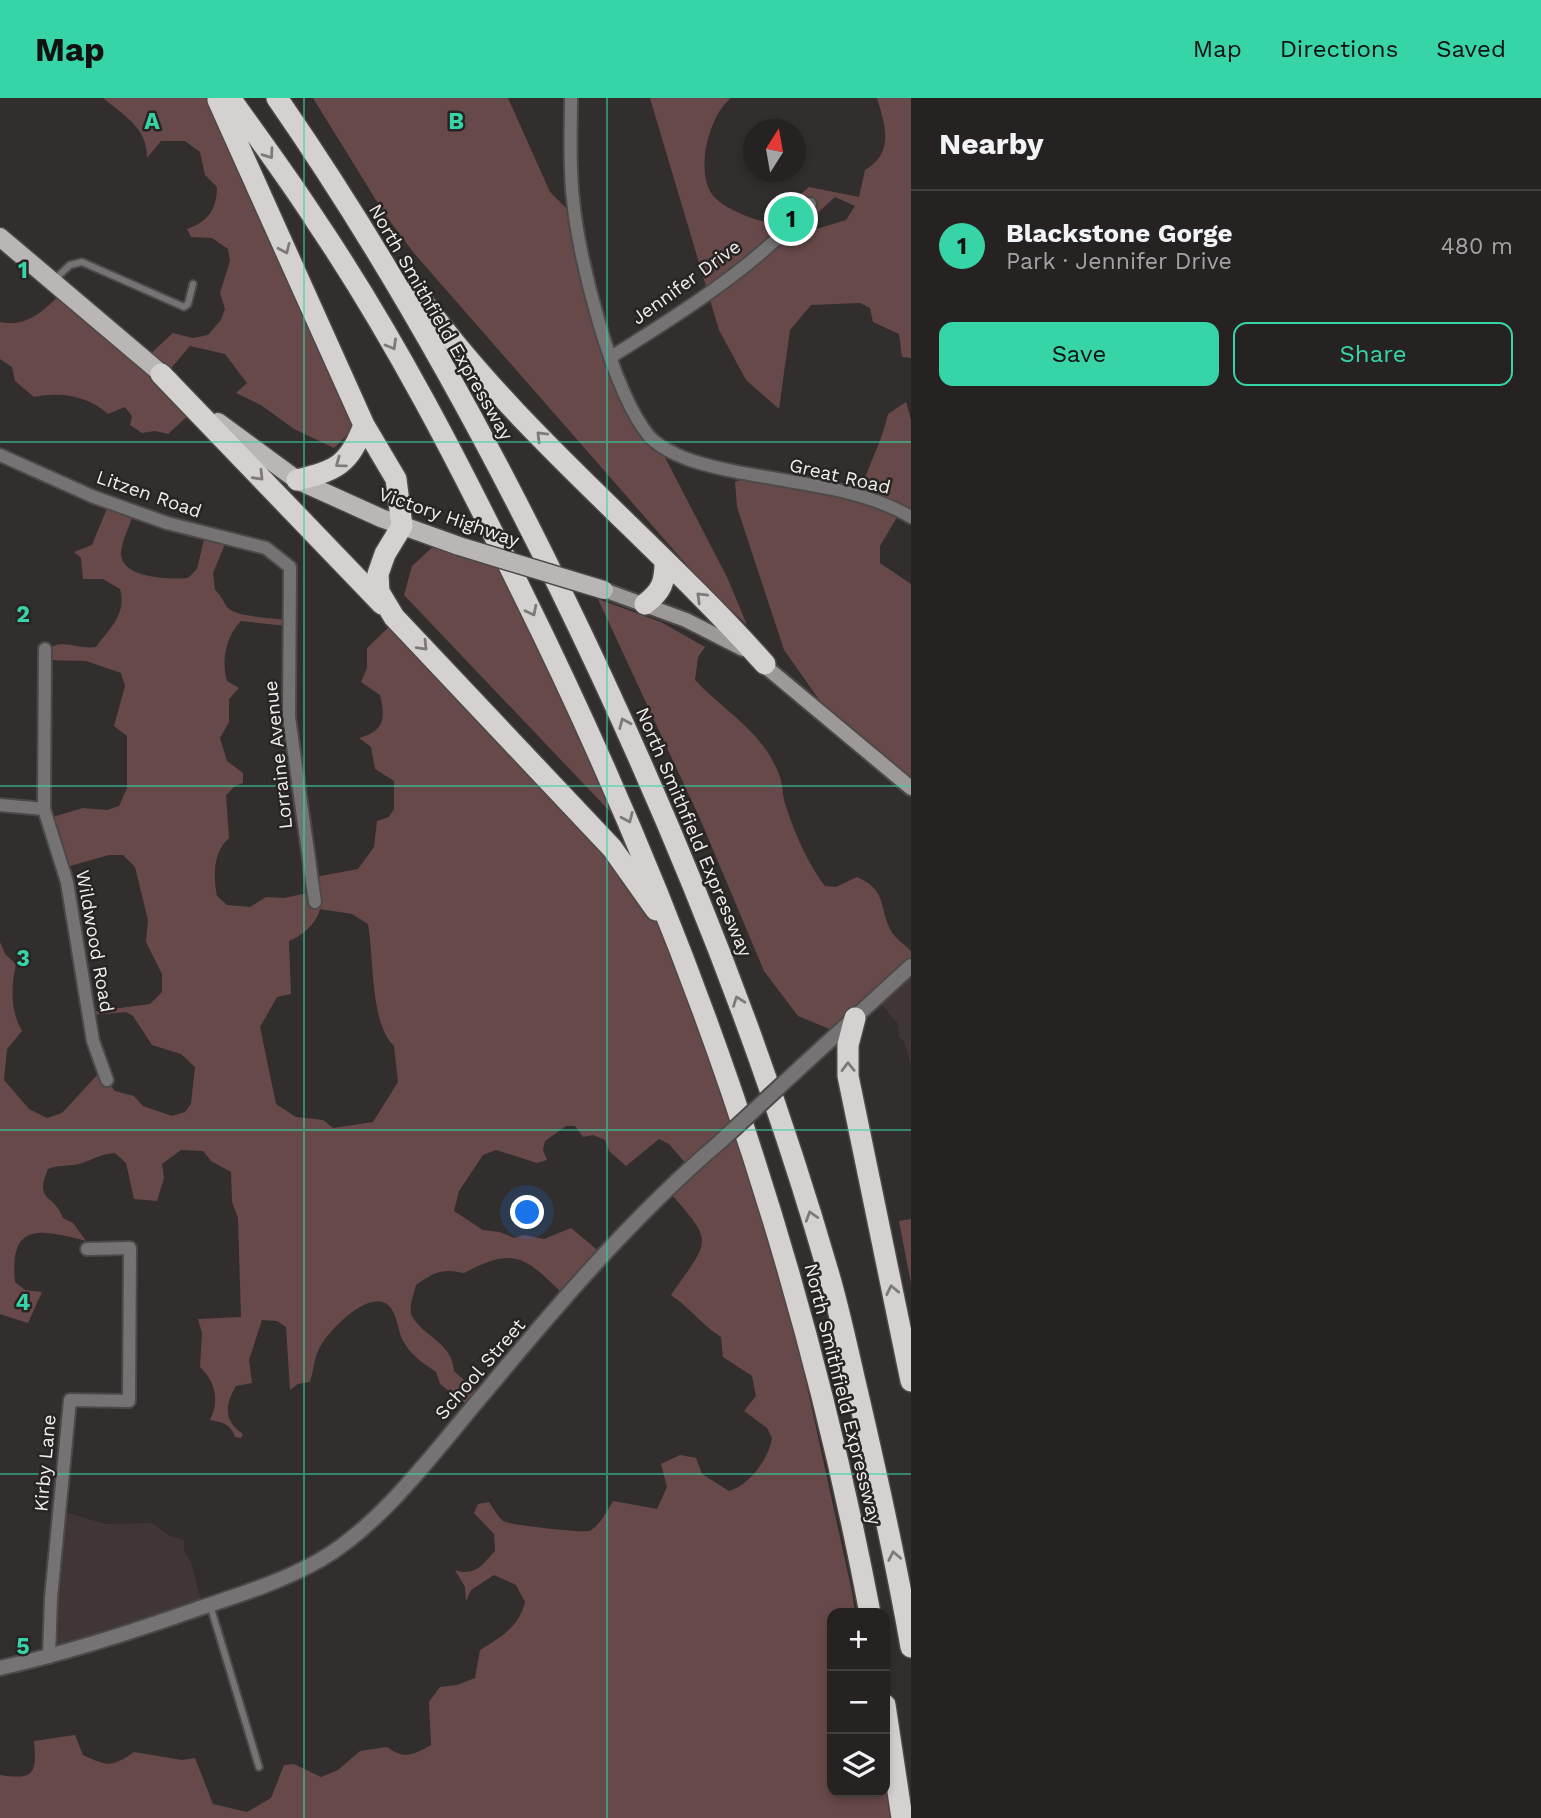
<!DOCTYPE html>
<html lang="en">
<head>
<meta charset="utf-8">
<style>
	:root { --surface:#262222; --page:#322f2f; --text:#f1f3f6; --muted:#a4a4a5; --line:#423f40; --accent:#36d4a7 }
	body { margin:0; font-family:"Work Sans",sans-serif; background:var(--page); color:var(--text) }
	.controls { position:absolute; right:21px; bottom:21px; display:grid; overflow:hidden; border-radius:14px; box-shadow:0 4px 10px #0003 }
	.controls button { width:63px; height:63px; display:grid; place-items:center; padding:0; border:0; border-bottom:2px solid var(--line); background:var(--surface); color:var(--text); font:35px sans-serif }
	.compass { position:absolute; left:743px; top:21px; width:63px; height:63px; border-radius:50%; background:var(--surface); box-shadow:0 4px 10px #0003; rotate:11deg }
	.you { position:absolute; left:528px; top:1115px; width:24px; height:24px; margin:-18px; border:5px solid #fff; border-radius:50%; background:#1a73e8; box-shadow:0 0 0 10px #1a73e833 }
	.badge { display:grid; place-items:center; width:46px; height:46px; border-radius:50%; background:var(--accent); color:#111; font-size:23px; font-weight:700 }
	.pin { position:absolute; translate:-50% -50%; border:4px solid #fff; box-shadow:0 2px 7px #0006 }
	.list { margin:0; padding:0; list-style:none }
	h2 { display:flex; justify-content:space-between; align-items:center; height:91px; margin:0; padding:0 28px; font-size:30px }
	h2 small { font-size:23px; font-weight:400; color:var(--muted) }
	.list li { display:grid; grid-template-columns:46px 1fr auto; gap:21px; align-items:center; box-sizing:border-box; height:112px; padding:0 28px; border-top:2px solid var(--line) }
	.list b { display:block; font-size:26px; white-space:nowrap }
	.list p { margin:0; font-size:23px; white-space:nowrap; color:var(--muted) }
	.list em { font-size:23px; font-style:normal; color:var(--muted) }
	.actions { display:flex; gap:14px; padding:21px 28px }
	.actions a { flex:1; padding:16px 0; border:2px solid var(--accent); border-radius:14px; text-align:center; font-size:24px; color:var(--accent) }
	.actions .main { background:var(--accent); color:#111 }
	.icon { flex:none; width:38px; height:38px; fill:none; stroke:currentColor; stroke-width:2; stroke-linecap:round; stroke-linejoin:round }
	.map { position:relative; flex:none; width:911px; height:1720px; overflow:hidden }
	header { display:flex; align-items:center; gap:42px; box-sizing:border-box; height:98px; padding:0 35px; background:var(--accent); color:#111 }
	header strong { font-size:33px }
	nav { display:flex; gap:38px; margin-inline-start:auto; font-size:24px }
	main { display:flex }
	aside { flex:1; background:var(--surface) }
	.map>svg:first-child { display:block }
	.built { fill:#413636 }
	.green { fill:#684949; fill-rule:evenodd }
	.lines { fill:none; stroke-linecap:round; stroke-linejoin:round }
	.service-casing { stroke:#4d4949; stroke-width:10 }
	.minor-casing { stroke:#4d4949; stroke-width:16 }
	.tertiary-casing { stroke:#4d4949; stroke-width:18 }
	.secondary-casing { stroke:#4d4949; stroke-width:18 }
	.primary-casing { stroke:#4d4949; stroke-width:21 }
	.motorway-casing { stroke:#4d4949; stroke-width:24 }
	.service { stroke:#757373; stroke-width:6 }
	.minor { stroke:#757373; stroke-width:12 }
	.tertiary { stroke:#757373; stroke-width:14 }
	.secondary { stroke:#9d9999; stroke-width:14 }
	.primary { stroke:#bbb6b6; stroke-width:18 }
	.motorway { stroke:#d6d1d1; stroke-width:21 }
	.tertiary-bridge-casing { stroke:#4d4949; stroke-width:18; stroke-linecap:butt }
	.primary-bridge-casing { stroke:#4d4949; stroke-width:21; stroke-linecap:butt }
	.tertiary-bridge { stroke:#757373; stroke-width:14 }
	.primary-bridge { stroke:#bbb6b6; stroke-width:18 }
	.oneway { stroke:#7f7a7a }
	.grid { fill:none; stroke:#36d4a7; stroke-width:2; stroke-opacity:0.55 }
	.labels { text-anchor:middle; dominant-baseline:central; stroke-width:5; stroke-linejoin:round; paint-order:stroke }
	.street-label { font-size:19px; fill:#f0eded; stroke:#282424 }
	.grid-label { font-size:23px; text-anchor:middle; font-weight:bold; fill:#36d4a7; stroke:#282424; stroke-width:5; stroke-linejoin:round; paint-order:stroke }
</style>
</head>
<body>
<header>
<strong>Map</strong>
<nav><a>Map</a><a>Directions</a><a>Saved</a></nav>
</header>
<main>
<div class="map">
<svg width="911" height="1720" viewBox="0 0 911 1720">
	<rect width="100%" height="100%" fill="#322e2e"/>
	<path class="built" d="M911 866V967L904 943 899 939 898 926 878 902Z
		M62 1413 105 1426 152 1425 170 1438 184 1442V1452L191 1465 202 1506 54 1556Z"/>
	<path class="green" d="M103 0H217L354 330 334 350 294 331 261 307 236 295 247 285 225 256 190 248 166 276 193 313 168 336 155 333 142 335 130 327 132 318 125 309 108 316C86 297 61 294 34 299L15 283 12 269 0 261V224C28 230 46 211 64 192L148 258 173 235 193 240 208 237 221 222 225 211 220 195 230 163 228 151 212 140 191 139 187 131C208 124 217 111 217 89L205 77 200 54 185 43H161L147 60C148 30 123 17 103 0Z
		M313 0H508L550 94 575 119 585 170 629 305 656 342 727 479 747 527 706 489 413 154 384 115Z
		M650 0H731C709 17 696 71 711 95 720 109 754 123 769 124L809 89 859 99 865 72C895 54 885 27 877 0H911V260L902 259 899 236 873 224 870 210 860 205 811 207 790 232 779 311 746 282 719 232ZM835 99 855 108 846 122 810 133 800 131Z
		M906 304 911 322V417L900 414 880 448V465L911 486V695L839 630 784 552 737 409 735 384 753 377 860 395C868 367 882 344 888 316Z
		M110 403 135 412C131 425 122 441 121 455 120 480 170 482 188 480L197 471 206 433 228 439 213 475 215 492C222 498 223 504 228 510 236 519 274 520 286 522L287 528 241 523C226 538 221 563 227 583L239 590 229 601V624L220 640 227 663 243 675V685L235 688 226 697 229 740C213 754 213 778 217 798L227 807 250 809 266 799 284 800 312 794 315 779 358 771 374 749 377 723 389 719 394 711V683L375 671 371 649 359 640C384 633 386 621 380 597L361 584 367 570V550L391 527 586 725 654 811 686 865 781 1170 852 1494 855 1515H832V1694H885V1684L891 1720H0V1677C34 1682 37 1676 34 1643L75 1637 83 1657C106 1668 112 1670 134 1654L182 1662 195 1660 213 1706 247 1714 271 1700 284 1667 294 1666 321 1679 338 1672 360 1653 387 1649C405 1662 413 1657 431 1647L429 1604 440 1589 457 1587 475 1580 480 1552C501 1539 519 1529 525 1504L516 1487 494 1477 471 1492 466 1503 465 1489 455 1472C475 1479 482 1467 495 1453L494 1436 474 1415 478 1406 489 1404C493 1410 498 1419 503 1423 508 1427 584 1435 589 1433 600 1428 607 1413 613 1403L657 1411 667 1389 661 1366 680 1357 696 1360 702 1376 729 1393C749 1387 769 1361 772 1340L767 1330 744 1313 756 1298 752 1278 723 1259 721 1239C702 1227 690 1210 671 1197 712 1138 714 1146 667 1091L687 1067 669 1046 659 1041 626 1068 609 1053 605 1042 593 1037 583 1039 575 1028H566L545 1043 543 1052 547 1062 537 1065 496 1052 483 1057 459 1093 454 1113 483 1132 500 1134 514 1140 524 1137 544 1141 571 1130 601 1155 564 1197C526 1160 516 1147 464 1175 442 1170 434 1174 416 1187 414 1196 407 1211 413 1220 426 1240 452 1245 454 1273L479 1296 469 1308 440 1286 436 1274C422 1264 410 1257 402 1241 398 1231 396 1213 388 1207 369 1190 325 1235 318 1253 314 1262 313 1274 310 1284L298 1286 290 1292 286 1229 277 1223 262 1222 249 1262 252 1285 236 1288C224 1308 224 1323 243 1336L241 1340 235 1339C231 1326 222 1324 210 1322 220 1302 215 1283 200 1269L202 1235 198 1221 241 1219 238 1120 232 1104 231 1074 211 1063 203 1053 181 1052 162 1066 164 1080 157 1103 134 1101 126 1065 115 1055C101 1056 94 1061 82 1065 71 1069 60 1066 48 1071 34 1105 53 1094 63 1120L73 1125 86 1143C40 1131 9 1124 15 1184L25 1192 42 1194 28 1225 0 1216V844L5 856 16 866C11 889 10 912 22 933L7 951 4 982 29 1011 47 1020 62 1015 100 974 115 993 134 998 143 1008 172 1018 185 1014 191 1006 195 969 181 956 152 947 133 918 126 914 92 917 90 914 150 906 162 894V876L146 844 148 822 135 769 123 757H109L66 769 49 720 83 710 107 712 119 708 127 690V638L114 628 125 588 121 575 86 563 47 562 44 554C62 538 76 552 96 549 110 530 127 516 120 491L103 481H83L81 460 74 454 92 447ZM320 811 352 816 368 826C374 858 370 926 394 948L398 984 373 1024 333 1030 323 1022 296 1019 276 1006 260 929 277 899 291 896 289 843C302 838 317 825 320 811Z
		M436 446 506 467 620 724 404 497 412 468Z
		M598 501 661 524 705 549 698 559 695 582C726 615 764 634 780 679 783 687 782 697 785 705 793 732 808 766 825 788L836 789 857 779C888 793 878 808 891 833 895 840 905 847 911 853V866L837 934 798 918 764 873 701 723Z
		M911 1121V1186L899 1123Z"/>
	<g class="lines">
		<g class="service-casing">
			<path id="service" d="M55 181 70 167 82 164 184 209 188 206 193 186
				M210 1507 259 1669"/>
		</g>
		<g class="minor-casing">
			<path id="minor" d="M571 0C571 34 569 68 573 101 578 160 612 293 649 338 658 348 676 357 690 362 759 385 848 382 911 419
				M611 259C675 219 762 165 810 106
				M0 357 94 399 167 425 266 450 290 469 289 619 315 804
				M45 551 44 711 67 784 93 943 107 982
				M0 707 44 711
				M49 1559 51 1500 70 1302 129 1303 130 1150 87 1151"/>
		</g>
		<g class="tertiary-casing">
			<path id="tertiary" d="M803 967 911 868
				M0 1570C67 1555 132 1534 197 1511 239 1497 281 1484 320 1462 384 1425 438 1349 486 1293 559 1205 633 1118 721 1043"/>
		</g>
		<g class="secondary-casing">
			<path id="secondary" d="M604 492 686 522 743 551
				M759 563 911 690"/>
		</g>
		<g class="primary-casing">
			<path id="primary" d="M0 139 170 283
				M218 324 297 382 381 420 459 448"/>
		</g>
		<g class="motorway-casing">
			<path id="motorway" d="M230 0C259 41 289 81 316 123 395 240 460 367 522 494 685 823 801 1154 870 1515
				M277 0C385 156 477 321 560 491 668 712 761 941 829 1177 840 1215 848 1254 857 1292 877 1378 896 1463 911 1549
				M218 2 364 327 396 381 402 428 385 456 378 476 379 494 394 519 612 750 656 812
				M415 193C514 332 652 439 765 566
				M161 276 382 506
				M297 382C337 372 349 367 364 327
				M645 506C662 493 665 484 665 464
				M855 920 848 947V978L911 1283
				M885 1607 902 1720"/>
		</g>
		<use href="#service" class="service"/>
		<use href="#minor" class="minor"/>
		<use href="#tertiary" class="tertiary"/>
		<use href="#secondary" class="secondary"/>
		<use href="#primary" class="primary"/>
		<use href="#motorway" class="motorway"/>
		<g class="tertiary-bridge-casing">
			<path id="tertiary-bridge" d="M721 1043 803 967"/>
		</g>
		<g class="primary-bridge-casing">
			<path id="primary-bridge" d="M459 448 604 492"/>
		</g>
		<use href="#tertiary-bridge" class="tertiary-bridge"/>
		<use href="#primary-bridge" class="primary-bridge"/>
	</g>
	<defs><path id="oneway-chevron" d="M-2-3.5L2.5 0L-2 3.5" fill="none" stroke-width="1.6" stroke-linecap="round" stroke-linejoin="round" transform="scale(1.75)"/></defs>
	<g class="oneway">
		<use href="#oneway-chevron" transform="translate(269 56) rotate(55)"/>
		<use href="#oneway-chevron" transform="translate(285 151) rotate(66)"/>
		<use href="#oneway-chevron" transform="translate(392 247) rotate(60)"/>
		<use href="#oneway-chevron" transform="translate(541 338) rotate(-135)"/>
		<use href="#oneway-chevron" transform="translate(340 365) rotate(144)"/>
		<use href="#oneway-chevron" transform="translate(259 378) rotate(46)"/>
		<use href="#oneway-chevron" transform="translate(701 499) rotate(-136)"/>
		<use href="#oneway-chevron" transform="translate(532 513) rotate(63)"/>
		<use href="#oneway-chevron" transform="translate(423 548) rotate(46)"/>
		<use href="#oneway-chevron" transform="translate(624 625) rotate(-113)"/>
		<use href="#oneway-chevron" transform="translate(628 720) rotate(67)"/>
		<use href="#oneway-chevron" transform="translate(738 903) rotate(-110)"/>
		<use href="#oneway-chevron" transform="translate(848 969) rotate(-91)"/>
		<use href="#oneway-chevron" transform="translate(811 1118) rotate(-107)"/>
		<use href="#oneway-chevron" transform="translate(892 1192) rotate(-102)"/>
		<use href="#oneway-chevron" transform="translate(894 1458) rotate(-101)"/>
	</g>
	<path class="grid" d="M304 0V1720M607 0V1720M0 344H911M0 688H911M0 1032H911M0 1376H911"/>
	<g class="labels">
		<g class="street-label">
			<text transform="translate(686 184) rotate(-36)">Jennifer Drive</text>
			<text transform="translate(441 224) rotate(60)">North Smithfield Expressway</text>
			<text transform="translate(840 378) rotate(13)">Great Road</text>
			<text transform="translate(149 396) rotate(19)">Litzen Road</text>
			<text transform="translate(449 419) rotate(19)">Victory Highway</text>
			<text transform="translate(278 657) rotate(-96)">Lorraine Avenue</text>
			<text transform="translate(694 734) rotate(67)">North Smithfield Expressway</text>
			<text transform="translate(95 843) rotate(80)">Wildwood Road</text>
			<text transform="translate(480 1271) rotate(-49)">School Street</text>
			<text transform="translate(843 1296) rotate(76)">North Smithfield Expressway</text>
			<text transform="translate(45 1365) rotate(-85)">Kirby Lane</text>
		</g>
	</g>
	<g class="grid-label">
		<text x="152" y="31">A</text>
		<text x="456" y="31">B</text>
		<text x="23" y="180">1</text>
		<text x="23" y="524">2</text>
		<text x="23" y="868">3</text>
		<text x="23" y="1212">4</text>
		<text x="23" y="1556">5</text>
	</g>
</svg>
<div class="controls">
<button>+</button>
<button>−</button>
<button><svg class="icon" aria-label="layers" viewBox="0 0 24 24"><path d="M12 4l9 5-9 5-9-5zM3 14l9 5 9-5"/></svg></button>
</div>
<svg class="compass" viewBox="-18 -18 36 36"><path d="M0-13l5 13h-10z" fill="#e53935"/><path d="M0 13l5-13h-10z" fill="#a4a4a5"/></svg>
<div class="you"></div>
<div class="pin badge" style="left:791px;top:121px">1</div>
</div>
<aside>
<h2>Nearby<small></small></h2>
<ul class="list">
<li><span class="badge">1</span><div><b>Blackstone Gorge</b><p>Park · Jennifer Drive</p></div><em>480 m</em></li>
</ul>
<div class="actions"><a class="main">Save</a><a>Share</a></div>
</aside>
</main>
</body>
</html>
